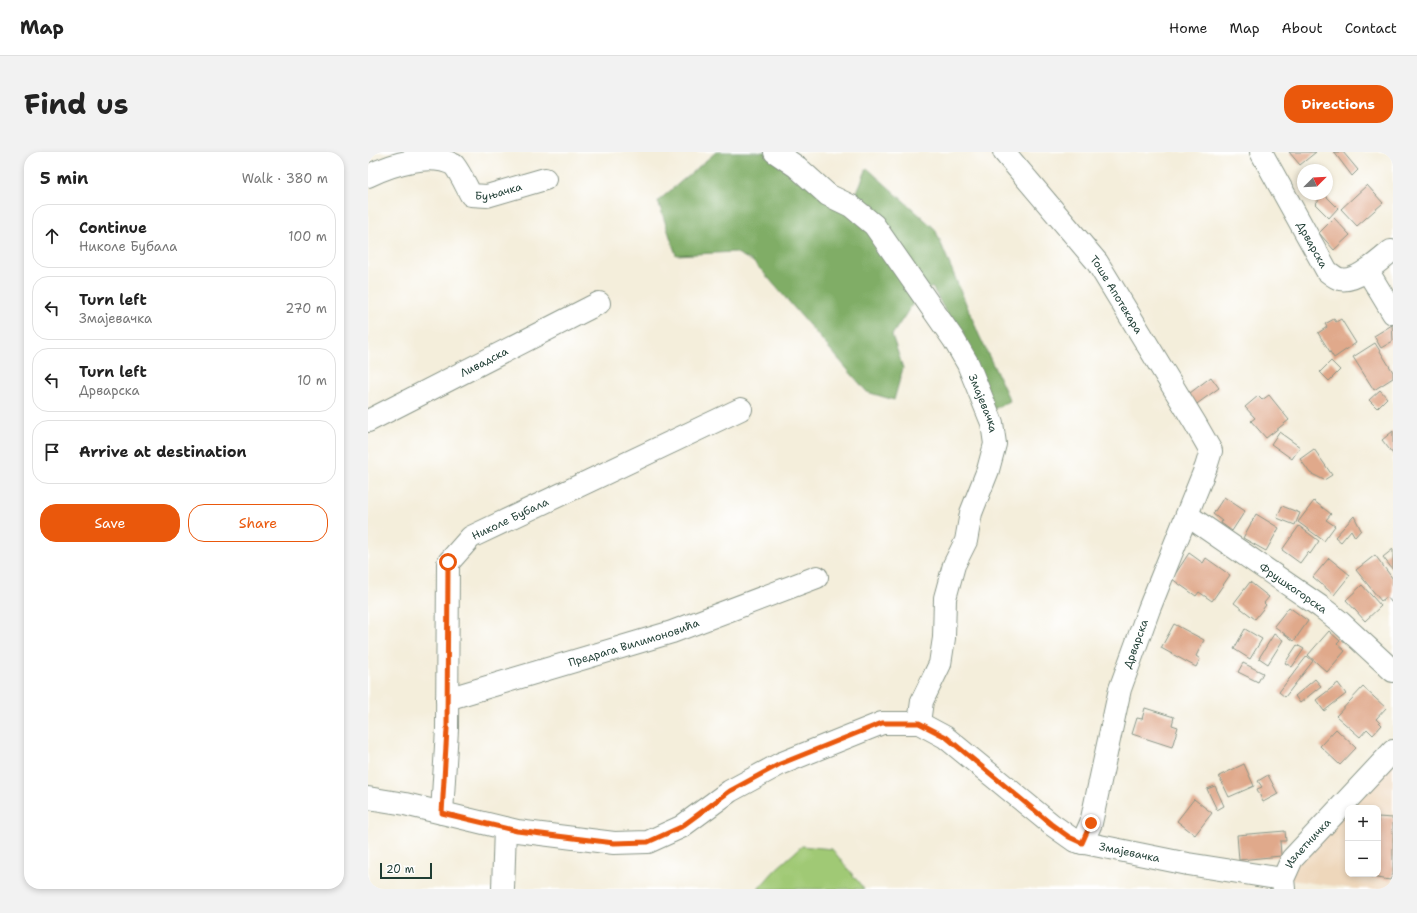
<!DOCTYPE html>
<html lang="en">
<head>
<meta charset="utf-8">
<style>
	:root { --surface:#fff; --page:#f2f2f2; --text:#222; --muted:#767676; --line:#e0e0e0; --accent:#ea580c }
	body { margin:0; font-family:"Shantell Sans",sans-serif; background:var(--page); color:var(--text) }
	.controls { position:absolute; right:12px; bottom:12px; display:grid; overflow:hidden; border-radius:8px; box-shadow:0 2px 6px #0003 }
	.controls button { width:36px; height:36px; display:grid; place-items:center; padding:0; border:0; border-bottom:1px solid var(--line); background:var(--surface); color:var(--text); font:20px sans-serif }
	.compass { position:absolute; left:929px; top:12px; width:36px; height:36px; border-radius:50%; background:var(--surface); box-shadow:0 2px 6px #0003; rotate:66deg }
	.scale { position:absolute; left:12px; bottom:10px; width:52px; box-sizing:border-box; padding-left:4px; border:2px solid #1f3d34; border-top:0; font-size:11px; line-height:14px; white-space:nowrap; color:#1f3d34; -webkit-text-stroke:3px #fff; paint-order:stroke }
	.stop { position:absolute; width:12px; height:12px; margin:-9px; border:3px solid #ea580c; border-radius:50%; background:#fff }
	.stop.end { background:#ea580c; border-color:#fff; box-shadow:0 1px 4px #0008 }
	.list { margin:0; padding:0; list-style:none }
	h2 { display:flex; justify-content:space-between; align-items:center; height:52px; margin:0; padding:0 16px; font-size:17px }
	h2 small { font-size:13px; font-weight:400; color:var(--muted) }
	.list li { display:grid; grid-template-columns:26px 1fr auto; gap:12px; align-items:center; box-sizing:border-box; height:64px; margin:0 8px 8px; padding:0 8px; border:1px solid var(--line); border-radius:16px }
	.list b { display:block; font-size:15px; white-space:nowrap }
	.list p { margin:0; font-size:13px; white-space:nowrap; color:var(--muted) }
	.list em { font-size:13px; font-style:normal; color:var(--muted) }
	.actions { display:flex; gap:8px; padding:12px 16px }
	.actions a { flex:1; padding:9px 0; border:1px solid var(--accent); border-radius:16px; text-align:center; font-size:14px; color:var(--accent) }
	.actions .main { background:var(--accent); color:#fff }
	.icon { flex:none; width:22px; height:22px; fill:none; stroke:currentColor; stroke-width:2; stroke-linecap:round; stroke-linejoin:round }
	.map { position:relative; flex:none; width:1025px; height:737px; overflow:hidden; border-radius:16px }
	header { display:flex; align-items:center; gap:24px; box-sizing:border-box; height:56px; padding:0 20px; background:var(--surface); border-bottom:1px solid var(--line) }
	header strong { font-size:19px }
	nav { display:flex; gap:22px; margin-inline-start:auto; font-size:14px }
	.intro { display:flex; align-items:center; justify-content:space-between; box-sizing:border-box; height:96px; padding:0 24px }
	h1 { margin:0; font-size:28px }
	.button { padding:10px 18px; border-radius:16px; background:var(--accent); color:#fff; font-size:14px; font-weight:700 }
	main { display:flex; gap:24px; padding:0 24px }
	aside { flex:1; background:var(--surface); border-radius:16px; box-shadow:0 2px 6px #0003 }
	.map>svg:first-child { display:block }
	.built { fill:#eed7bb; fill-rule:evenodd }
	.green { fill:#a0c974; stroke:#608354 }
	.forest { fill:#80ad66; stroke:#50754d }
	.building { fill:#e0a98b }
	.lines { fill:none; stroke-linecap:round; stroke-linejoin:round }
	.minor-casing { stroke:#8a9688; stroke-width:24 }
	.minor { stroke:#fff; stroke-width:22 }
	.route { stroke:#ea580c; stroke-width:5 }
	.labels { text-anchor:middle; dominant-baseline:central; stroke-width:4; stroke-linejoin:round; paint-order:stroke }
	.street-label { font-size:11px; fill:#1f3d34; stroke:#fff }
</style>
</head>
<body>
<header>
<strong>Map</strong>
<nav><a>Home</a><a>Map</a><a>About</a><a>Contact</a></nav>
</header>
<div class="intro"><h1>Find us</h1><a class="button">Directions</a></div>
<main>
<aside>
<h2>5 min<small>Walk · 380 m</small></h2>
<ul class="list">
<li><svg class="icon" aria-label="ahead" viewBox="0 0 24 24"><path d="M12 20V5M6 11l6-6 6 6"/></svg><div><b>Continue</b><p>Николе Бубала</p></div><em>100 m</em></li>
<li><svg class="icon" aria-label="left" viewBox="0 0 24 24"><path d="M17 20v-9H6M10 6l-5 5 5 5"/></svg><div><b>Turn left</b><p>Змајевачка</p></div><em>270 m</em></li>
<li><svg class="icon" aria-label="left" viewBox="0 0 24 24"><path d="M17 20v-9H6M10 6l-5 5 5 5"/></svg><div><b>Turn left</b><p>Дрварска</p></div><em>10 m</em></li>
<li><svg class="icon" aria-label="arrive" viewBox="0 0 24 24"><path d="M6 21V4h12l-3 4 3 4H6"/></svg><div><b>Arrive at destination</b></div></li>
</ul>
<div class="actions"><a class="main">Save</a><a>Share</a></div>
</aside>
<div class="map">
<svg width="1025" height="737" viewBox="0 0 1025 737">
	<rect width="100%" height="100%" fill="#fff"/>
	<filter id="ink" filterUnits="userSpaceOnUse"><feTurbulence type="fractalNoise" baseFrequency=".025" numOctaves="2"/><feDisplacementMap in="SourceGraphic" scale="8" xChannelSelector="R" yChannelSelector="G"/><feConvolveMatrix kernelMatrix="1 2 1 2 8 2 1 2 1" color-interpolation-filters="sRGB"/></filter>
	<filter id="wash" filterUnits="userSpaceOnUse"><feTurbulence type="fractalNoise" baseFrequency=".012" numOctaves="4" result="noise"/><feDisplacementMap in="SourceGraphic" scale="16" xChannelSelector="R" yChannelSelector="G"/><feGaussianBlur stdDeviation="0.9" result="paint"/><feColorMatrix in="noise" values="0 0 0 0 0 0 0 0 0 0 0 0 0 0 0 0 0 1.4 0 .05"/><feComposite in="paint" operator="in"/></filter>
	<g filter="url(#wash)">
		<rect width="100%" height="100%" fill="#f4eedb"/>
		<path class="built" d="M1025 599V737H988L915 727ZM980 656H1010V722H980Z"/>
		<path class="green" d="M434 694 464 697 496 737H390L407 718Z"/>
		<path class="forest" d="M348 0H407L483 54 499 16 567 77 611 183 642 249 620 260 614 226 564 135 548 147 524 183 535 216 526 248 499 240 396 121 384 109 367 100 308 103 290 49Z"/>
		<g id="blocks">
			<path class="building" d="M921 0H948L932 13Z
				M966 0H975L990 18 984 24Z
				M999 33 1015 51 989 74 973 57Z
				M956 42 970 56 961 66 947 52Z
				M966 66 982 83 966 98 951 81Z
				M966 167 968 170 973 167 988 191 966 206 950 181 959 175 957 172Z
				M1024 173 1025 189 1013 196 1006 184Z
				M1007 191 1025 220V226L1006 238 985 205Z
				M963 209 972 218 961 229 952 220Z
				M843 225 851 236 826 254 818 244Z
				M1012 238 1019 246 1009 256 1001 248Z
				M901 243 921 268 898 286 883 269 887 266 877 255 890 244 894 248Z
				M1025 279V302L1014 288Z
				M911 280 932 295 924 307 903 292Z
				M946 297 964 323 956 328 942 321 932 307Z
				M856 345 877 359 864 379 853 371 854 369 845 362Z
				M946 349 963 362 958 368 967 374 956 389 930 370Z
				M914 354 932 361 927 373 909 366Z
				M888 362 911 376 898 399 875 386Z
				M986 364 993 378 987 385 983 378 973 390 967 385Z
				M931 374 951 389 942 402 940 400 932 411 914 398Z
				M1025 397V418L1015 405Z
				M821 401 835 411 838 406 862 423 844 449 831 440 828 444 804 427Z
				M1007 403 1025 427 1024 451 1019 445 1013 449 988 418Z
				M961 406 982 423 966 443 945 425Z
				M882 430 901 445 896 451 898 453 887 467 866 451Z
				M994 433 1013 454 997 469 978 448Z
				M921 455 940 469 926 489 906 474Z
				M806 472 836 488 828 504 832 507 828 515 793 496Z
				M877 477 894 487 882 507 866 497Z
				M961 479 972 489 969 492 977 499 959 520 940 503Z
				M906 482 915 488 900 512 891 506Z
				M929 493 936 497 924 515 917 511Z
				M939 504 945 509 917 545 911 540Z
				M875 511 895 521 890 530 870 520Z
				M947 527 953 534 932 551 927 544Z
				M970 531 978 542 956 559 948 548Z
				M995 535 1018 556 1008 567 1014 573 1005 583 999 577 992 585 968 564Z
				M777 556 806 565 804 573 810 575 804 595 764 582 769 566 774 567Z
				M968 577 988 596 972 613 952 594Z
				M876 612 886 634 861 645 851 624Z
				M900 623 910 642 895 650 889 637 894 635 890 629Z
				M847 634 856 654 849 658 839 637Z
				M826 647 844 661 827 683 809 669Z
				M1010 665 1025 666V722L1022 728 1003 725 1004 722H1010Z
				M917 679 918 689H912L913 704 871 708 869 683Z"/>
		</g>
	</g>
	<g filter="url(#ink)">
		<use href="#blocks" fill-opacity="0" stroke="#8a9688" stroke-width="1"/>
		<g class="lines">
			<g class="minor-casing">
				<g id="minor">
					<path id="s1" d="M407 0 429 15 460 43 483 54 506 73 586 188 600 212 624 271 627 292 620 318 603 361 598 389 586 413 577 446 576 486 572 512 554 549 551 571"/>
					<path id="s2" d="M636 0 729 110 827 271 843 299 838 315 781 457 752 537 723 671 714 691"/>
					<path id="s3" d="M893 0 959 119C963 122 967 126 972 127 988 131 1012 108 1023 99"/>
					<path id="s4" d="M0 24C24 12 63 0 86 13 93 22 98 34 103 43L119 44 177 27"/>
					<path d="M999 118 1025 161"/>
					<path id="s5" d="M0 269 231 151"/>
					<path id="s6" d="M819 363 953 455 971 469 1025 519"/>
					<path id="s7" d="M79 547 304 480 449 425"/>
					<path id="s8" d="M0 646 37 652 149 679 246 691 280 690 313 675 362 639 412 612 514 571H551L577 585 683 672 707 689 820 712 915 727"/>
					<path id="s9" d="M74 661 79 577 80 411 103 385 373 257"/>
					<path d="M135 737 137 676"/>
					<path id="s10" d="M916 737 915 727 924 707 1025 599"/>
				</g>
			</g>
			<use href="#minor" class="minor"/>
		</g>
	</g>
	<g class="lines" filter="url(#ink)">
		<path class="route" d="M80 410 79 577 74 661 149 679 246 691 280 690 313 675 362 639 412 612 514 571H551L578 585 683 672 701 685 714 691 723 671"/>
	</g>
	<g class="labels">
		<g class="street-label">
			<text stroke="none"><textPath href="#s4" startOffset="152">Буњачка</textPath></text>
			<text stroke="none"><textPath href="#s3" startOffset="106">Дрварска</textPath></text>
			<text stroke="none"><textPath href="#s2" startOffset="182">Тоше Апотекара</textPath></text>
			<text stroke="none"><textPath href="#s5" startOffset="130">Ливадска</textPath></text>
			<text stroke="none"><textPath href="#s1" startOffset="334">Змајевачка</textPath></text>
			<text stroke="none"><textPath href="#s9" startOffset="328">Николе Бубала</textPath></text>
			<text stroke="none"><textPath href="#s6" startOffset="129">Фрушкогорска</textPath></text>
			<text stroke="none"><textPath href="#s7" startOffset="195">Предрага Вилимоновића</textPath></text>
			<text transform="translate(768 492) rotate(-70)">Дрварска</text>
			<text stroke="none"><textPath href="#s10" startOffset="54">Излетничка</textPath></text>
			<text stroke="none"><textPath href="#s8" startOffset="837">Змајевачка</textPath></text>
		</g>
	</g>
</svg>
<div class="controls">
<button>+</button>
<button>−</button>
</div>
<svg class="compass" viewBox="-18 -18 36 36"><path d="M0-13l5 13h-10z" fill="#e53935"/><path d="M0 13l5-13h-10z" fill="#767676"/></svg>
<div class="scale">20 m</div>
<div class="stop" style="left:80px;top:410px"></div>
<div class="stop end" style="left:723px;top:671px"></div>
</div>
</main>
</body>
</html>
